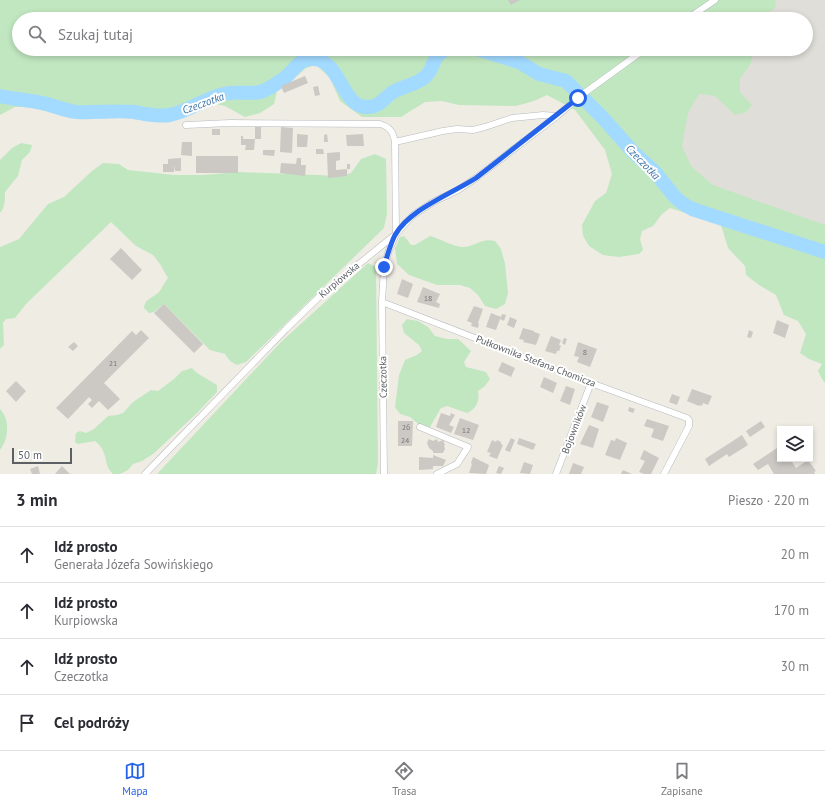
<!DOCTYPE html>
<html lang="pl">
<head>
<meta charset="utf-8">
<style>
	:root { --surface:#fff; --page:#f2f2f3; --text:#2b2b33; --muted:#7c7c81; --line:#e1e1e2; --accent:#2563eb }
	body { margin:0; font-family:"PT Sans",sans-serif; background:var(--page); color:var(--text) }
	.controls { position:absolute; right:12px; bottom:12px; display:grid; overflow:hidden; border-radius:0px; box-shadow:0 2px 6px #0003 }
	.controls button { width:36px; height:36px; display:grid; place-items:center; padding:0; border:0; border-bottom:1px solid var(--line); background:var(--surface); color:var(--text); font:20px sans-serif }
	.scale { position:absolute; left:12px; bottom:10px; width:60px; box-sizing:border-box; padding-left:4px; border:2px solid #5c6065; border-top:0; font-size:11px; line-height:14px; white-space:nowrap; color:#5c6065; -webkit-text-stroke:3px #fff; paint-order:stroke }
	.stop { position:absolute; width:12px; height:12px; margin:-9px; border:3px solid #2563eb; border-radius:50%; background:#fff }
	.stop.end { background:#2563eb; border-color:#fff; box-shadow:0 1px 4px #0008 }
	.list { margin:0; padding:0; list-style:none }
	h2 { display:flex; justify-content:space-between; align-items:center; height:52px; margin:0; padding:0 16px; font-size:17px }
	h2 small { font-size:13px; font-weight:400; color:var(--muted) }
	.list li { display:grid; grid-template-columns:26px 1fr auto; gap:12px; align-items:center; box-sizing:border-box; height:56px; padding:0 16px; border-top:1px solid var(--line) }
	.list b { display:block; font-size:15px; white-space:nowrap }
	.list p { margin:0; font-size:13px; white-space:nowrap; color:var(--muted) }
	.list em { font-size:13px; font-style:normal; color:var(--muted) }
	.icon { flex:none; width:22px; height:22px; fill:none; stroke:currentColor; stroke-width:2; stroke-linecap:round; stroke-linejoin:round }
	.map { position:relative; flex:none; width:825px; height:474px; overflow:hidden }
	.search { position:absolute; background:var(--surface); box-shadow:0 2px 6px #0003; left:12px; right:12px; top:12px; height:44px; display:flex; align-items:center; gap:10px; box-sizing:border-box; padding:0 14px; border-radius:22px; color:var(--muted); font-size:15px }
	.sheet { height:276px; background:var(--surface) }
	nav { display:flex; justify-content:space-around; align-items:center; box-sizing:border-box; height:56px; border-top:1px solid var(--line); background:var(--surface); font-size:11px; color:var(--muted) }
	nav a { display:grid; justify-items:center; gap:2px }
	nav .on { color:var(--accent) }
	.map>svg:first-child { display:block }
	.industrial { fill:#e0ded8 }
	.green { fill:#c1e7c0 }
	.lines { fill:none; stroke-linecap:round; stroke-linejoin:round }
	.river { stroke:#a3daff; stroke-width:14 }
	.building { fill:#ccc8c3 }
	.street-casing { stroke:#b6babe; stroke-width:7 }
	.street { stroke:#fff; stroke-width:6 }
	.route { stroke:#2563eb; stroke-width:5 }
	.labels { text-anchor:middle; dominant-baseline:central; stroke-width:4; stroke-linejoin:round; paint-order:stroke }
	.number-label { font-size:8px; fill:#787a7c }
	.street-label { font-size:10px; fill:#5c6065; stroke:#fff }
	.water-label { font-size:11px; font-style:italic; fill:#3c75aa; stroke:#fff }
</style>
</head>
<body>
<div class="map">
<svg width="825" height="474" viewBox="0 0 825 474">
	<rect width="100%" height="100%" fill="#efece4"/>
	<path class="industrial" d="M727 0H825V231L699 188 632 76 666 49H806V19H704Z"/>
	<path class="green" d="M0 0H775L776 7 771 11 757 16 756 19H19V49H751L753 52 751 63 740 79V92L752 105 746 112 735 115 715 96 699 94 688 113 682 146 691 166 713 185 825 225V383L822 379 818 371 822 364 809 359 800 353 806 334 798 321 784 315 776 295 759 285 746 275 745 266 728 248 721 225 670 208 662 214 653 226 642 231 640 239 643 250 639 254 619 257 603 255 589 246 583 236 582 225 595 201 606 193 612 174 605 150 575 110 547 95 534 101 516 106 459 105 442 101 425 102 401 117H362L340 101 330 78 316 65 306 68 289 83 277 91 274 104 260 113 245 117 225 106 211 103 166 121 97 114 81 118 53 113 31 107H15L0 115Z
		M21 143 32 145 30 152 22 160 18 176 5 192C5 199 5 208 0 213V160L12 148Z
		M375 154 386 159 387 213 384 228 246 362 237 365 230 361 225 354 210 350 164 304 154 312 149 313 144 308C144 299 153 298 159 292 162 288 165 282 168 278L160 264 153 255 136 246 111 222 26 304 15 318 6 319 3 323 4 345 0 349V247L19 239 48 204 64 197 92 171 103 163 119 164 128 170 174 175H203L239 172 342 176 351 173 361 159Z
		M404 236 411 245H415L430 236C441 239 453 247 464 247 476 246 481 238 495 241L501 249 505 264 508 293 505 304 496 309 485 306 478 295 470 288 460 285H437L409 275 397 264 395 248 400 237Z
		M368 263 376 267 378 463 376 474H157L281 342Z
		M407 319 418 321 428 327 435 336 447 339H458L471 351 464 362 466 367 486 372 490 379 485 386 478 391C480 401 476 409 467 413L447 406 441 408 430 427 423 428 410 417 400 414 395 407 399 375 405 360 417 355 422 351 419 345 404 333 402 325Z
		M192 368 197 373 217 385V392L196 414 153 454 142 461 133 464 128 470 120 474H113C102 464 110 453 95 441L78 444 75 442 76 433 80 431 86 433 94 429 108 416 117 415 123 413 133 402 151 390 158 391 174 379 182 371Z
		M0 409C10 419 9 439 0 450Z"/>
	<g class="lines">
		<path class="river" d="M477 49 519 62 539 74 566 81 603 118 634 153 654 171 675 197 682 203 692 209 825 252
			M0 96C14 99 28 100 42 103 53 105 65 111 77 112 96 113 115 110 134 112 146 114 158 117 170 115 189 111 205 98 224 94 236 91 248 94 260 92 268 90 279 82 286 77 295 69 299 59 312 59 343 58 341 116 374 106 382 104 386 96 393 92 403 86 417 85 426 76 436 66 430 57 447 49"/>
	</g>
	<path class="building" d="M508 0H520L511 5Z
		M305 76 308 83 284 93 281 86Z
		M318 86 320 95 315 96 313 87Z
		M255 127H261V139H255Z
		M281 127 293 128 292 153 280 152Z
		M212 129H220V135H212Z
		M297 134 308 135 307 147H297Z
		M327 134 328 142H324V135Z
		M363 134 364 146H347L346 135Z
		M241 136H243V139H255L254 150H245L246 145H241Z
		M182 142H192V156L181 155Z
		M316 149H323L324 154H316Z
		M263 150H275L274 156 263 155Z
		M340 152V160L336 161V170L347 169V176L328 178 327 153Z
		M196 156H238V173H196Z
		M181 158V171H175L174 165V172H163V164H168V159Z
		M297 158H301V165H306L305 176 280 173 281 163 296 164Z
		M347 164H350V169H347Z
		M121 248 142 270 132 280 110 259Z
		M402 279 413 284 408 298 397 294Z
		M423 287 440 294 436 302 440 304 439 308 417 302Z
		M164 304 203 344 194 353 154 313Z
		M474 306 483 309 478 323 479 324 478 328 471 326 472 323 467 321Z
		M491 313 501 317 502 314 506 315 504 321 500 319 496 330 486 327Z
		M510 317 517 320 514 328 507 325Z
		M777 320 789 325 785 338 773 333Z
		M523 328 534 331V332L540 334 536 345 523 342 524 340 519 339Z
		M141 330 149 338 104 383 120 399 108 410 99 401 92 408 88 404 92 400 89 397 68 419 56 408 132 331 136 335Z
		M749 330 753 332 751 338 747 337Z
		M551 336 561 340 559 345 561 346 559 351H557L556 354 545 351Z
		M564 338 567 339 565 345 562 343Z
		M74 342 78 346 73 351 68 347Z
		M578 342 597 349 590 367 577 362 579 357 574 356Z
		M502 362 515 368 511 377 498 371Z
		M544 377 557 383 553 393 540 387Z
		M16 381 26 391 16 402 6 391Z
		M566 386 575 389 570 405 560 401Z
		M692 389 712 396 708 405 703 403 702 406 700 405 699 406 687 401Z
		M672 394 680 397 677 405 669 402Z
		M597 402 609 406 603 422 591 417Z
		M629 407 635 409 633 413 628 411Z
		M441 413 450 416 451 413 455 415 449 425 454 427 451 433 436 427Z
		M460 418 479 425 473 440 454 434Z
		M647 419 669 426 663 441 651 437 654 429 644 426Z
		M398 421H413L412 446H398Z
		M761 421 765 427 750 437 746 431Z
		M589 425 599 429 593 448 580 444Z
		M742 435 748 445 729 457 727 454 709 466 705 459Z
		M511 438 515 440 510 452 505 450Z
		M519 438 536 444 533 450 517 444Z
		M616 438 627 443 620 460 605 455 611 440 615 441Z
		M429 439 433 441 437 439 438 442 443 440 445 445 444 446 445 449 443 453H433V451L429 448 427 443Z
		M492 440 496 442 497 440 501 442V444L503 445 497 459 489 456 491 453 487 452Z
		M780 446V459H790L796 468 808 460 816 471 814 472 815 474H774L768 464 758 470 753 464Z
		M644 450 659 458 651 474H644L639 472 645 461 640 459Z
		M433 455 446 460 443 466H433V469L419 470V457L433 458Z
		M473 457 489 465 486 474 469 473 472 464 471 463Z
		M524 462 533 465 530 474 520 473Z
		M573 463 584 467 581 474H569Z
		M38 466 40 474H32L30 469Z
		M62 466 70 474H55Z
		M499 466 504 468 501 474 496 473Z
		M623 470 632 474H621Z"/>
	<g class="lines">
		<g class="street-casing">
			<path id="street" d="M687 19 715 0
				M186 125 230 123 380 124C390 127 393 132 395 142L396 234 389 250 384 267 382 302 384 474
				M395 142 443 131 457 129 473 130 485 127 512 118 543 115 557 116 583 94 645 49
				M382 302 591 383 687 418 689 420V426L664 474
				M420 427 468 447 457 464 437 474
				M145 474 286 329 323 293 396 234 412 216 433 202 458 190 476 178 557 116
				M556 474 591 383"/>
		</g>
		<use href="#street" class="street"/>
	</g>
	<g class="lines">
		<path class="route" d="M384 267C387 256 390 245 395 235 410 209 451 194 476 178L578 98"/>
	</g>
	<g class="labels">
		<g class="number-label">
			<text x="428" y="298">18</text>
			<text x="585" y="352">8</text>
			<text x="113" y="363">21</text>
			<text x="406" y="427">26</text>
			<text x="466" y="430">12</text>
			<text x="405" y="440">24</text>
		</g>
		<g class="street-label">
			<text transform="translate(339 280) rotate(-40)">Kurpiowska</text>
			<text transform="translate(536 361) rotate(21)">Pułkownika Stefana Chomicza</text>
			<text transform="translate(383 377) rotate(-91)">Czeczotka</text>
			<text transform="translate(574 429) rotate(-69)">Bojowników</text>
		</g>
		<g class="water-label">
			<text transform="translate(203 103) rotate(-20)">Czeczotka</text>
			<text transform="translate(643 162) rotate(46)">Czeczotka</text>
		</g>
	</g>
</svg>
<div class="controls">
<button><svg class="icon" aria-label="layers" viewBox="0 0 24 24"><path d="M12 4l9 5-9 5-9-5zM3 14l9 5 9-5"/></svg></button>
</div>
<div class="scale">50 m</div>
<div class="stop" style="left:578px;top:98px"></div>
<div class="stop end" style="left:384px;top:267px"></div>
<div class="search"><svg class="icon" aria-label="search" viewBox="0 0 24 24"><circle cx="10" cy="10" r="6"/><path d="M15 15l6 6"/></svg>Szukaj tutaj</div>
</div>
<section class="sheet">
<h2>3 min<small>Pieszo · 220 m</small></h2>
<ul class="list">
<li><svg class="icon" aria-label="ahead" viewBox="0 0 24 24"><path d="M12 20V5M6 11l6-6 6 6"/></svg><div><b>Idź prosto</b><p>Generała Józefa Sowińskiego</p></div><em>20 m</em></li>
<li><svg class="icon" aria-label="ahead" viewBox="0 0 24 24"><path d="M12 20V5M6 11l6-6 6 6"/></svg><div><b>Idź prosto</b><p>Kurpiowska</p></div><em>170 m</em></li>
<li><svg class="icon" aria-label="ahead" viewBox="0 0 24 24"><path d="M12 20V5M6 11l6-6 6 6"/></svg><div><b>Idź prosto</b><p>Czeczotka</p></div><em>30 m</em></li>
<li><svg class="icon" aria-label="arrive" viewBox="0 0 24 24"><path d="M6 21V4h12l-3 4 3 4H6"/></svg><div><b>Cel podróży</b></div></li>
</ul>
</section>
<nav>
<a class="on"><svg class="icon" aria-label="map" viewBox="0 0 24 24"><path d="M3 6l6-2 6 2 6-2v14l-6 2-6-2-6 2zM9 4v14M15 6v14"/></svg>Mapa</a>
<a><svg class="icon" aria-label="directions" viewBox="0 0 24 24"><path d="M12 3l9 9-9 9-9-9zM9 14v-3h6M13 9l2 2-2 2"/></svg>Trasa</a>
<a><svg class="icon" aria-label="saved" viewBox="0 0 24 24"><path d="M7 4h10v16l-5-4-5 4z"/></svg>Zapisane</a>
</nav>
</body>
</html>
